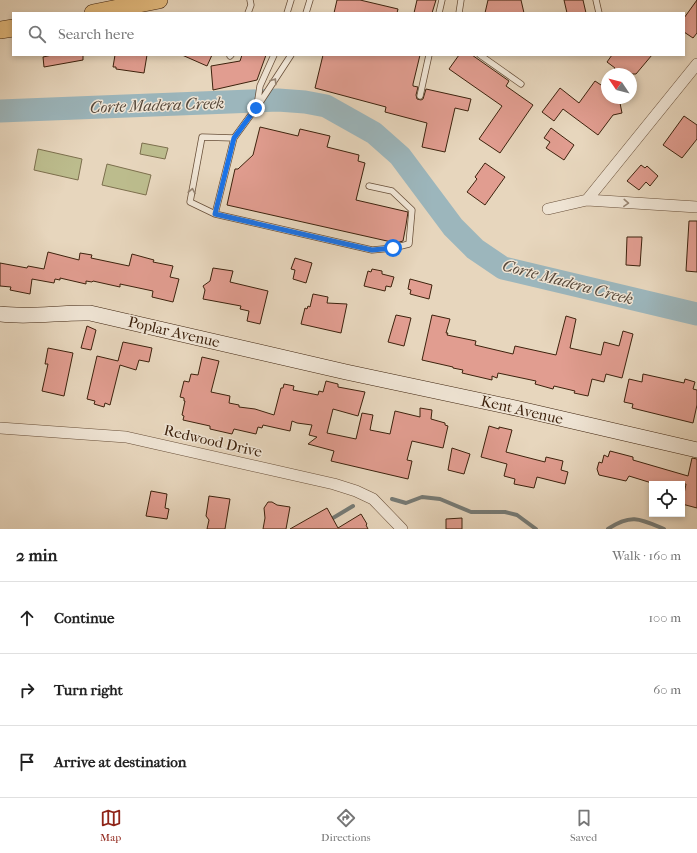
<!DOCTYPE html>
<html lang="en">
<head>
<meta charset="utf-8">
<style>
	:root { --surface:#fff; --page:#f6f6f6; --text:#222; --muted:#767676; --line:#e0e0e0; --accent:#8f2418 }
	body { margin:0; font-family:"IM FELL French Canon",serif; background:var(--page); color:var(--text) }
	.controls { position:absolute; right:12px; bottom:12px; display:grid; overflow:hidden; border-radius:0px; box-shadow:0 2px 6px #0003 }
	.controls button { width:36px; height:36px; display:grid; place-items:center; padding:0; border:0; border-bottom:1px solid var(--line); background:var(--surface); color:var(--text); font:20px sans-serif }
	.compass { position:absolute; left:601px; top:68px; width:36px; height:36px; border-radius:50%; background:var(--surface); box-shadow:0 2px 6px #0003; rotate:305deg }
	.stop { position:absolute; width:12px; height:12px; margin:-9px; border:3px solid #1a73e8; border-radius:50%; background:#fff }
	.stop.end { background:#1a73e8; border-color:#fff; box-shadow:0 1px 4px #0008 }
	.list { margin:0; padding:0; list-style:none }
	h2 { display:flex; justify-content:space-between; align-items:center; height:52px; margin:0; padding:0 16px; font-size:17px }
	h2 small { font-size:13px; font-weight:400; color:var(--muted) }
	.list li { display:grid; grid-template-columns:26px 1fr auto; gap:12px; align-items:center; box-sizing:border-box; height:72px; padding:0 16px; border-top:1px solid var(--line) }
	.list b { display:block; font-size:15px; white-space:nowrap }
	.list em { font-size:13px; font-style:normal; color:var(--muted) }
	.icon { flex:none; width:22px; height:22px; fill:none; stroke:currentColor; stroke-width:2; stroke-linecap:round; stroke-linejoin:round }
	.map { position:relative; flex:none; width:697px; height:529px; overflow:hidden }
	.search { position:absolute; background:var(--surface); box-shadow:0 2px 6px #0003; left:12px; right:12px; top:12px; height:44px; display:flex; align-items:center; gap:10px; box-sizing:border-box; padding:0 14px; border-radius:0px; color:var(--muted); font-size:15px }
	.sheet { height:268px; background:var(--surface) }
	nav { display:flex; justify-content:space-around; align-items:center; box-sizing:border-box; height:56px; border-top:1px solid var(--line); background:var(--surface); font-size:11px; color:var(--muted) }
	nav a { display:grid; justify-items:center; gap:2px }
	nav .on { color:var(--accent) }
	.map>svg:first-child { display:block }
	.green { fill:#bcbc8d; stroke:#7c6f4d }
	.lines { fill:none; stroke-linecap:round; stroke-linejoin:round }
	.stream { stroke:#767b76; stroke-width:4 }
	.river { stroke:#9cb6bc; stroke-width:23 }
	.building { fill:#e19d90; stroke:#3d220d }
	.lane-casing { stroke:#684f39; stroke-width:7 }
	.street-casing { stroke:#684f39; stroke-width:12 }
	.secondary-casing { stroke:#3d220d; stroke-width:16 }
	.primary-casing { stroke:#3d220d; stroke-width:18 }
	.lane { stroke:#efe4d4; stroke-width:5.5 }
	.street { stroke:#efe4d4; stroke-width:11 }
	.secondary { stroke:#efe4d4; stroke-width:15 }
	.primary { stroke:#e4bb7e; stroke-width:17 }
	.oneway { stroke:#968370 }
	.route { stroke:#1a73e8; stroke-width:5 }
	.labels { text-anchor:middle; dominant-baseline:central; stroke-width:3; stroke-linejoin:round; paint-order:stroke }
	.street-label { font-size:15px; fill:#3d220d; stroke:#efe4d4 }
	.water-label { font-size:16px; font-style:italic; fill:#554739; stroke:#efe4d4 }
</style>
</head>
<body>
<div class="map">
<svg width="697" height="529" viewBox="0 0 697 529">
	<rect width="100%" height="100%" fill="#e7d6bd"/>
	<filter id="stains"><feTurbulence type="fractalNoise" baseFrequency=".005" numOctaves="4"/><feColorMatrix values="0 0 0 0 .2 0 0 0 0 .09 0 0 0 0 .02 0 0 0 .5 -.17"/></filter>
	<radialGradient id="worn" r=".72"><stop offset=".6" stop-color="#630" stop-opacity="0"/><stop offset="1" stop-color="#630" stop-opacity=".3"/></radialGradient>
	<path class="green" d="M142 143 168 148 165 159 140 154Z
		M38 149 82 159 78 180 34 170Z
		M107 164 151 175 146 195 102 185Z"/>
	<g class="lines">
		<path class="stream" d="M392 499 406 503 422 497 440 499 471 512H505L517 515 536 529
			M328 521 353 506
			M608 529C631 513 641 519 664 529"/>
		<path class="river" d="M0 111 278 100 305 102 326 106 374 133 400 156 453 227 475 249 503 268 697 314"/>
	</g>
	<path class="building" d="M337 0H360L398 9 397 13H334Z
		M417 0H436L432 13H414Z
		M488 0H521L524 13H485Z
		M564 0H583L586 13H567Z
		M697 0V33L693 38 684 32V18Z
		M52 55H83V60L44 67 43 57Z
		M115 55H147L144 73 116 69V67H113Z
		M182 55H212L207 66Z
		M242 55H266L257 80 213 90 211 66 240 61Z
		M323 55H420L413 84V86L418 87 416 95 417 99 421 100 423 99 426 89 471 99 468 111 455 108 445 152 422 147 427 123 385 112 386 107 315 88Z
		M459 55H472L509 81 506 86 533 105 500 153 479 139 502 106 449 69Z
		M612 55H652L636 74H611L615 68 607 62Z
		M595 81 607 89V98H619L622 113 613 115 598 135 563 109 554 121 542 112 560 88 579 103Z
		M684 116 697 125V139L682 158 663 145Z
		M260 127 298 136 300 129 330 136 327 147 359 155 358 161 365 163 356 200 408 212 406 225 403 241 396 243 227 205 235 169H238L253 155Z
		M551 128 574 145 564 160 546 148 550 142 544 138Z
		M485 163 505 177 485 205 467 192 477 179 475 177Z
		M641 165 645 168 647 166 658 176 650 186 646 182 639 190 627 181Z
		M689 221H697V272L686 271Z
		M627 237H642L640 266 626 265Z
		M48 252 79 260 80 253 92 255 91 258 129 266 132 254 154 260 153 262 173 266 170 277 179 279 173 302 152 297 153 291 120 284V287L93 281 92 282 86 281V284L60 278V280L55 279 54 283 32 279 30 294 10 290 11 287 0 286V263L27 268 28 266 44 269Z
		M295 258 312 263 306 283 293 279 295 270 291 269Z
		M213 268 233 271 230 282 268 291 260 324 247 321 249 311 240 309 241 306 203 299 205 290 203 286 210 281Z
		M372 269 382 271V274L394 277 391 287 386 286 385 291 364 286 368 271 371 272Z
		M410 279 432 285 429 299 410 294 411 290 408 289Z
		M313 294 328 297 327 303 347 304 341 333 301 324 305 308 307 309 308 306 310 307Z
		M396 315 411 318 404 346 388 342Z
		M432 315 450 319 446 333H448L447 335 476 341 475 345 513 354 515 346 556 355 566 316 576 319 570 348 601 355 604 342 619 346 623 331 633 334 622 378 606 374 604 382 592 379 588 396 574 393 575 391 554 386 553 389 535 384 536 381 498 373 497 378 492 376V380L462 373 463 370 453 368V367L422 360Z
		M87 326 96 330 91 350 81 348Z
		M123 342 152 348 149 362 139 360 136 370 120 365 110 405 105 403 104 407 94 404 95 401 87 399 97 356 118 361Z
		M48 348 73 353 64 396 42 391 48 364H45Z
		M202 357 219 361 211 392 230 396 229 403 239 405V407L255 409 274 415 281 388H283L284 384 294 386 293 390 318 395 319 391 323 392 326 381 338 384V387L365 392 358 416 333 409 327 433 356 439 362 413 373 415 370 430 390 434 395 411 420 417V408L432 410 431 419 445 423V425L448 426 443 448 412 441 407 460 412 461 408 479 331 461 334 451 308 444 317 437 309 435 312 425 297 423 292 421 290 431 263 425 262 428 258 427 256 434 234 429 232 434 210 429V426L183 420 184 416 182 415 185 401H184V398L180 397 184 381 189 382 191 374 198 375Z
		M643 374 684 383 685 379 695 382 693 389 697 390V405L693 423 632 408 633 404 624 402 629 379 642 382Z
		M489 426 499 429V427L512 430 506 452 545 462 546 457 563 461 561 470 568 472 565 484 537 477 534 488 514 484 515 479 504 476 507 464 481 457Z
		M452 448 470 454 464 474 448 470Z
		M610 451 633 457V460L688 476 692 458 697 459V508L682 504 686 484H655L629 476 626 481 599 475 597 469 599 462 602 463 604 455 608 457Z
		M151 491 167 494 165 508 169 509 167 519 146 516Z
		M209 496 230 499 225 529H207L209 520 206 516Z
		M268 502H272L277 505 290 507 286 529H263L265 518 264 508Z
		M327 508 338 528 361 514 367 524 366 525 368 529H290Z
		M462 518V529H446V519Z"/>
	<g class="lines">
		<g class="lane-casing">
			<path id="lane" d="M596 0 599 13
				M248 13 251 5 250 0
				M287 13 291 0
				M306 13 310 0
				M439 13 442 0
				M459 13 461 0
				M480 55 521 84
				M230 56 231 55
				M420 96 429 55
				M257 106 260 86 274 55
				M234 138 202 137 190 202 215 214 372 250 393 248 409 244 412 210 392 191 369 186
				M215 214 234 138 261 101 291 55"/>
		</g>
		<g class="street-casing">
			<path id="street" d="M587 200 697 64
				M548 209 587 200 697 207
				M0 428 126 437 334 484 356 491 373 499 402 529"/>
		</g>
		<g class="secondary-casing">
			<path id="secondary" d="M0 314C30 318 61 312 90 313L346 372 520 409 697 450"/>
		</g>
		<g class="primary-casing">
			<path id="primary" d="M93 13 159 0
				M0 30 13 28"/>
		</g>
		<use href="#lane" class="lane"/>
		<use href="#street" class="street"/>
		<use href="#secondary" class="secondary"/>
		<use href="#primary" class="primary"/>
	</g>
	<defs><path id="oneway-chevron" d="M-2-3.5L2.5 0L-2 3.5" fill="none" stroke-width="1.6" stroke-linecap="round" stroke-linejoin="round"/></defs>
	<g class="oneway">
		<use href="#oneway-chevron" transform="translate(274 81) rotate(-57)"/>
		<use href="#oneway-chevron" transform="translate(192 191) rotate(-80)"/>
		<use href="#oneway-chevron" transform="translate(626 203) rotate(3)"/>
	</g>
	<g class="lines">
		<path class="route" d="M256 108 234 138 215 214 372 250 393 248"/>
	</g>
	<g class="labels">
		<g class="street-label">
			<text transform="translate(174 332) rotate(13)">Poplar Avenue</text>
			<text transform="translate(522 410) rotate(13)">Kent Avenue</text>
			<text transform="translate(213 441) rotate(13)">Redwood Drive</text>
		</g>
		<g class="water-label">
			<text transform="translate(157 105) rotate(-2)">Corte Madera Creek</text>
			<text transform="translate(568 282) rotate(15)">Corte Madera Creek</text>
		</g>
	</g>
	<rect width="100%" height="100%" filter="url(#stains)"/>
	<rect width="100%" height="100%" fill="url(#worn)"/>
</svg>
<div class="controls">
<button><svg class="icon" aria-label="locate" viewBox="0 0 24 24"><circle cx="12" cy="12" r="6"/><path d="M12 2v4M12 18v4M2 12h4M18 12h4"/></svg></button>
</div>
<svg class="compass" viewBox="-18 -18 36 36"><path d="M0-13l5 13h-10z" fill="#e53935"/><path d="M0 13l5-13h-10z" fill="#767676"/></svg>
<div class="stop" style="left:393px;top:248px"></div>
<div class="stop end" style="left:256px;top:108px"></div>
<div class="search"><svg class="icon" aria-label="search" viewBox="0 0 24 24"><circle cx="10" cy="10" r="6"/><path d="M15 15l6 6"/></svg>Search here</div>
</div>
<section class="sheet">
<h2>2 min<small>Walk · 160 m</small></h2>
<ul class="list">
<li><svg class="icon" aria-label="ahead" viewBox="0 0 24 24"><path d="M12 20V5M6 11l6-6 6 6"/></svg><div><b>Continue</b></div><em>100 m</em></li>
<li><svg class="icon" aria-label="right" viewBox="0 0 24 24"><path d="M7 20v-9h11M14 6l5 5-5 5"/></svg><div><b>Turn right</b></div><em>60 m</em></li>
<li><svg class="icon" aria-label="arrive" viewBox="0 0 24 24"><path d="M6 21V4h12l-3 4 3 4H6"/></svg><div><b>Arrive at destination</b></div></li>
</ul>
</section>
<nav>
<a class="on"><svg class="icon" aria-label="map" viewBox="0 0 24 24"><path d="M3 6l6-2 6 2 6-2v14l-6 2-6-2-6 2zM9 4v14M15 6v14"/></svg>Map</a>
<a><svg class="icon" aria-label="directions" viewBox="0 0 24 24"><path d="M12 3l9 9-9 9-9-9zM9 14v-3h6M13 9l2 2-2 2"/></svg>Directions</a>
<a><svg class="icon" aria-label="saved" viewBox="0 0 24 24"><path d="M7 4h10v16l-5-4-5 4z"/></svg>Saved</a>
</nav>
</body>
</html>
